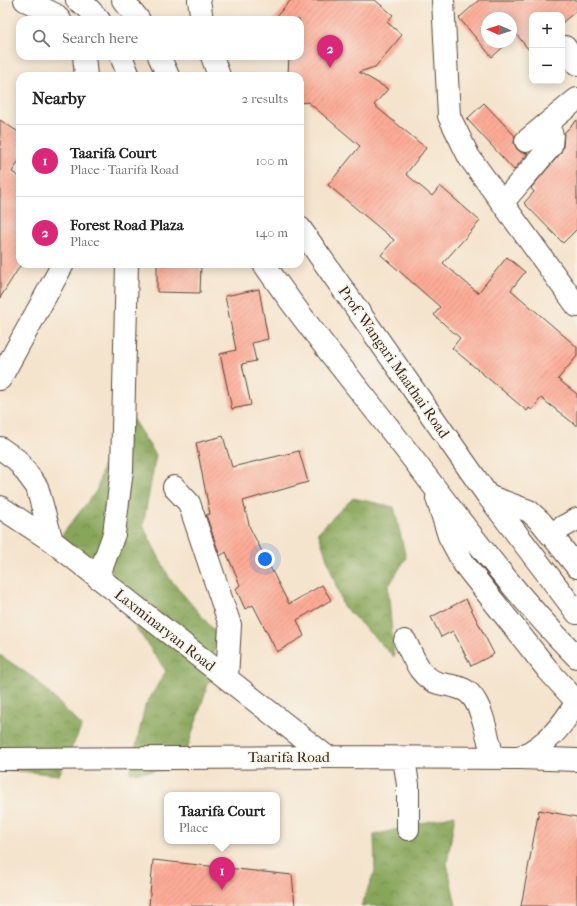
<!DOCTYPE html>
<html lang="en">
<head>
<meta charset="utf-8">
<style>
	:root { --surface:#fff; --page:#f6f6f6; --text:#222; --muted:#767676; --line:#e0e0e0; --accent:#db2777 }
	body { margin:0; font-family:"IM FELL French Canon",serif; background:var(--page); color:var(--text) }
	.controls { position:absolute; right:12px; top:12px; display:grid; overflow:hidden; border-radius:8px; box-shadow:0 2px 10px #0003 }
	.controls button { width:36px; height:36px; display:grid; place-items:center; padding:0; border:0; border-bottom:1px solid var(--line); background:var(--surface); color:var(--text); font:20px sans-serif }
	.compass { position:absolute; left:481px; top:12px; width:36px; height:36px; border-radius:50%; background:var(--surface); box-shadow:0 2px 10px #0003; rotate:273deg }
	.you { position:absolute; left:265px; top:559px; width:14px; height:14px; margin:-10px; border:3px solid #fff; border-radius:50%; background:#1a73e8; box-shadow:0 0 0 6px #1a73e833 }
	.badge { display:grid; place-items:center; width:26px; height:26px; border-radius:50%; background:var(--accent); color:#fff; font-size:13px; font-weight:700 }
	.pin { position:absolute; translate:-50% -33px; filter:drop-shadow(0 1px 2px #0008) }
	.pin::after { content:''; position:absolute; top:21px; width:14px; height:12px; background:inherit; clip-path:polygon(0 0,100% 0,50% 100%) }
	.popup { position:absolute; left:164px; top:792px; width:116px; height:52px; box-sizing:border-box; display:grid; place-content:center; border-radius:8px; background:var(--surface); filter:drop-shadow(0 1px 3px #0005); font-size:13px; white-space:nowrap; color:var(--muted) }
	.popup b { font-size:15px; color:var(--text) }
	.popup::after { content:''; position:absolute; left:50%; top:100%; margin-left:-8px; border:8px solid transparent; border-top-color:var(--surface) }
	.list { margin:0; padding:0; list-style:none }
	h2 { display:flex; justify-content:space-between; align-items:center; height:52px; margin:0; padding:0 16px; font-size:17px }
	h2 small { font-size:13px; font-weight:400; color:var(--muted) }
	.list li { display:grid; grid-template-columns:26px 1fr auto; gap:12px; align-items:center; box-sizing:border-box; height:72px; padding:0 16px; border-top:1px solid var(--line) }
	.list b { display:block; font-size:15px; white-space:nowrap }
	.list p { margin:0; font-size:13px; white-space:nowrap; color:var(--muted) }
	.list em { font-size:13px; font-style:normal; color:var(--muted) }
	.icon { flex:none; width:22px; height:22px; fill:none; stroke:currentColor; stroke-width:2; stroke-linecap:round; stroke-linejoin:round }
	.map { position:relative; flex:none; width:577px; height:906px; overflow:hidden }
	.search { position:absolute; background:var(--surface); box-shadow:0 2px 10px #0003; left:16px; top:16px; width:288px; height:44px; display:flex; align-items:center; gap:10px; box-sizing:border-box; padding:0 14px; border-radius:12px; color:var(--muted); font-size:15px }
	.panel { position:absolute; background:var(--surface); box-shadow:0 2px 10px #0003; left:16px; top:72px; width:288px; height:196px; border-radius:12px }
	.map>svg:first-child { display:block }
	.forest { fill:url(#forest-crowns); stroke:#62683c }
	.building { fill:url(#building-hatch) }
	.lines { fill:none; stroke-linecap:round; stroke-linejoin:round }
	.minor-casing { stroke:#574638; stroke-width:24 }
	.major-casing { stroke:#574638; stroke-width:24 }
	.minor { stroke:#fff; stroke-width:22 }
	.major { stroke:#fff; stroke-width:22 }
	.labels { text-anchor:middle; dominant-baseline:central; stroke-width:3; stroke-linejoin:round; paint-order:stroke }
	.street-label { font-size:15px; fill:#3b2a1e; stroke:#f7f3e8 }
</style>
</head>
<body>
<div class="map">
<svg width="577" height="906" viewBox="0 0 577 906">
	<defs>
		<pattern id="forest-crowns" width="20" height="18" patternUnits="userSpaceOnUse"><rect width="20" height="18" fill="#88a65a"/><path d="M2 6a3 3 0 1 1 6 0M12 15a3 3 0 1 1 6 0" fill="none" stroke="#70874a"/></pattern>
		<pattern id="building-hatch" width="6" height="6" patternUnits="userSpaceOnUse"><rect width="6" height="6" fill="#fcab96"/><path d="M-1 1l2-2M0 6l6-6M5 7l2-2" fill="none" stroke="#d99381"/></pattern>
	</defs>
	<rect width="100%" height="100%" fill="#f7f3e8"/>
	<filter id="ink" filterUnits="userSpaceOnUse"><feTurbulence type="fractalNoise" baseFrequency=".025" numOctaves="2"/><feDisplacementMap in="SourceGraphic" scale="8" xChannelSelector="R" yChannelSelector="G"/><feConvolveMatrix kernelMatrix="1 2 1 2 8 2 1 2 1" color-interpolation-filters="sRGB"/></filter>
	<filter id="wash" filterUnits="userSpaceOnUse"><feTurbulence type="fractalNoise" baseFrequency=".012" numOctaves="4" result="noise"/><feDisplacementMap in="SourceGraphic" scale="16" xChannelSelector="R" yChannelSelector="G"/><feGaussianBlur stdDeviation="0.9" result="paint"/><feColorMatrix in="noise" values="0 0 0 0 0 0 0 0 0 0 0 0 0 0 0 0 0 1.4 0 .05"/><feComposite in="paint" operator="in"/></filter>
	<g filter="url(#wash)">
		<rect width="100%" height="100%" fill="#f5e4cd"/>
		<path class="forest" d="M120 400 156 455 143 526 170 579 216 633 212 672 181 768 130 773 145 706 166 671 123 609 54 545 97 490Z
			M353 498 394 507 406 558 388 587 394 657 343 606 318 532Z
			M0 655 35 679 82 726 59 775 0 769Z
			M455 815 447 863 456 906H361L375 871 374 835Z"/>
		<g id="blocks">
			<path class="building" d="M291 0H375L393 15 387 22 402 35 375 67 359 72 388 89 374 105 426 148 406 174 432 196 440 186 480 221 443 263 478 293 507 257 525 272 511 290 577 347V356L558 379 577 394V426L541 398 532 410 529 408 527 411 452 348 460 338 434 315 440 307 381 255 394 240 328 185 360 146 308 102 300 103V76H290L288 74 289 56H300V20H273Z
				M479 0H577V10L562 23V15H532V48L529 50 517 35 511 40V18H487V42H509L492 57 459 18Z
				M484 103 515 136 514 143 517 149 522 153H528L514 170 467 119Z
				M0 120 20 133V159L12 172 20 177V266L0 298Z
				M577 120V229L563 243 524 203 534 192 531 188 560 154 563 147 564 133Z
				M157 264H201L200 293 157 292Z
				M259 289 268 339 252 343 256 361 242 364 251 405 232 409 220 354 236 350 225 296Z
				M223 436 232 467 299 451 308 482 243 501 250 528 289 604 322 585 331 600 297 620 304 636 277 652 253 605 245 609 236 589 240 585 226 552 220 556 206 515 210 514 196 443Z
				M466 599 494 654 471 666 453 631 441 637 431 617Z
				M539 810 577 817V906H521Z
				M153 860 292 875 295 906H149Z"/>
		</g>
	</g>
	<g filter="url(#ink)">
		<use href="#blocks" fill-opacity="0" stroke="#574638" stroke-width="1"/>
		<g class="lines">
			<g class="minor-casing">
				<path id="minor" d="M25 0 54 14 60 20
					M77 0 87 7 99 20
					M443 0 449 116 469 157 577 306
					M565 47 577 64
					M84 56 86 76
					M121 56 129 76
					M526 141 577 99
					M503 202 551 146 552 135 547 125
					M0 379 63 264
					M0 448 17 460 37 487 52 541
					M174 487 189 503 230 625 227 678
					M0 507 52 541 327 757
					M550 534 577 519
					M98 578 114 534 122 470 127 264
					M405 641C413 656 420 678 438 683 449 686 462 686 470 694 483 707 488 740 493 758
					M404 758 408 785V829
					M0 759 327 757 520 758 577 760"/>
			</g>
			<g class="major-casing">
				<path id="major" d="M123 0 139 20
					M199 0 202 20
					M159 56 168 76
					M212 56 219 76
					M300 228 488 496 577 613
					M264 264C305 324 352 380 396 437 454 512 510 590 577 657
					M488 496 529 511 541 522 577 567
					M437 498 449 536 464 564 548 670 577 702
					M520 758C548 743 560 729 577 702"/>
			</g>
			<use href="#minor" class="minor"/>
			<use href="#major" class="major"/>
		</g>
	</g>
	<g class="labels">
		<g class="street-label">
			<text transform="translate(394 362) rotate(55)">Prof. Wangari Maathai Road</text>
			<text transform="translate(165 630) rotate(38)">Laxminaryan Road</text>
			<text x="289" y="757">Taarifa Road</text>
		</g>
	</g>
</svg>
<div class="controls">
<button>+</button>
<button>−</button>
</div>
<svg class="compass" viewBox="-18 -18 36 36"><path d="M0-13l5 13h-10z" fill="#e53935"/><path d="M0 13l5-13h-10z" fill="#767676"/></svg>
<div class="you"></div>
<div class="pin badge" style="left:222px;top:890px">1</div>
<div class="popup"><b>Taarifa Court</b>Place</div>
<div class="pin badge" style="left:330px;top:68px">2</div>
<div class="search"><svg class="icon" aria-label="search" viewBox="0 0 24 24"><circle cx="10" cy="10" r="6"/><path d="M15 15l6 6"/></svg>Search here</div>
<section class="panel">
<h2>Nearby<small>2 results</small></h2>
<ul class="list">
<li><span class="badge">1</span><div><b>Taarifa Court</b><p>Place · Taarifa Road</p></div><em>100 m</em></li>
<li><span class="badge">2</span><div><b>Forest Road Plaza</b><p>Place</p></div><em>140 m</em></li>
</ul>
</section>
</div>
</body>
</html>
